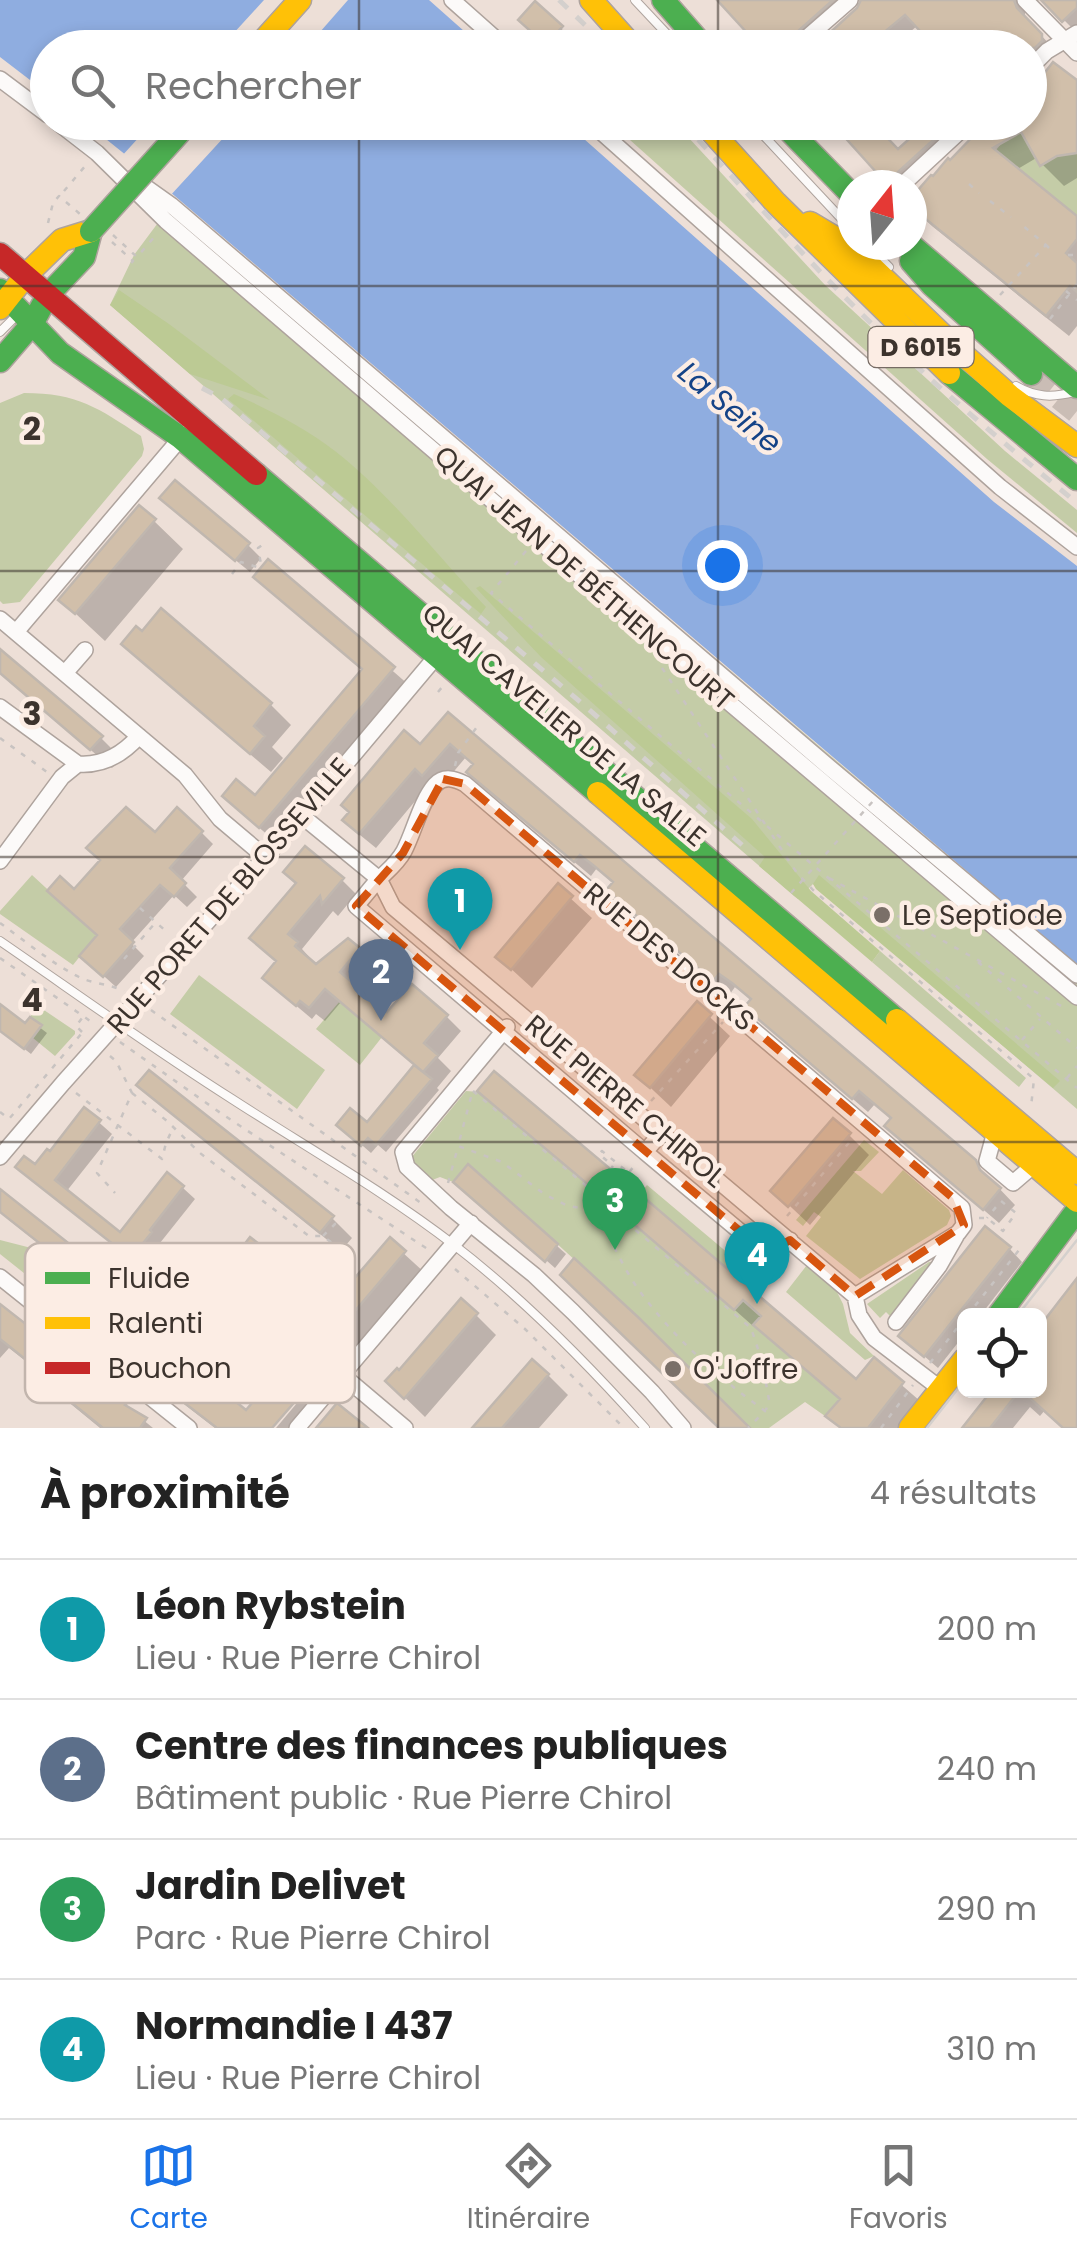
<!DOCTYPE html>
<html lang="fr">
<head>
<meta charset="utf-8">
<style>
	:root { --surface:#fff; --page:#f6f6f6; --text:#222; --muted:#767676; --line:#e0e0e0; --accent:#1a73e8 }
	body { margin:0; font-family:Poppins,sans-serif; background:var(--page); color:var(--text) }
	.controls { position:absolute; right:30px; bottom:30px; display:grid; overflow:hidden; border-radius:15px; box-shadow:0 5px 15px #0003 }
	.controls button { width:90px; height:90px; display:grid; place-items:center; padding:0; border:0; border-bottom:2px solid var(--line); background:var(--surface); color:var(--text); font:50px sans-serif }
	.compass { position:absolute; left:837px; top:170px; width:90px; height:90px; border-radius:50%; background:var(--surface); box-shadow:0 5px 15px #0003; rotate:17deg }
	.you { position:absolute; left:722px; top:565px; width:35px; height:35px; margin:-25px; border:8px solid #fff; border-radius:50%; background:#1a73e8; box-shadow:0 0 0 15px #1a73e833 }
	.badge { display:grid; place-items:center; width:65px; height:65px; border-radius:50%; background:var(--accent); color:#fff; font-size:32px; font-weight:700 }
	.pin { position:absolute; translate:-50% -82px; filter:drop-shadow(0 2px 5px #0008) }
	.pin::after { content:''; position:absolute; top:52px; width:35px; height:30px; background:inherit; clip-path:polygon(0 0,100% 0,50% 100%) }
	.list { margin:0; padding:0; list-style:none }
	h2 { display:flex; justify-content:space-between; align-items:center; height:130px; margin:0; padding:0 40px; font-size:42px }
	h2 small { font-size:32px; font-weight:400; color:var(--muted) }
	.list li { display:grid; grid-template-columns:65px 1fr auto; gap:30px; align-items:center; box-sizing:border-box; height:140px; padding:0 40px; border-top:2px solid var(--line) }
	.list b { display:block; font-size:38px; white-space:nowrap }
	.list p { margin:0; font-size:32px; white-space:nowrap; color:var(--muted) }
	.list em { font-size:32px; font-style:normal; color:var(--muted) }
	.icon { flex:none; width:55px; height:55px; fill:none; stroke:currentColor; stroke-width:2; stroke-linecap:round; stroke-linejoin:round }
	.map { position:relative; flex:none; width:1077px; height:1428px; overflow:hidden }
	.search { position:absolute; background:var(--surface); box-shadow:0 5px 15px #0003; left:30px; right:30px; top:30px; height:110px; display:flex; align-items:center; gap:25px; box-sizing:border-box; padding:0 35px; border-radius:55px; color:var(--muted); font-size:38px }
	.sheet { height:690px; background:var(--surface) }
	nav { display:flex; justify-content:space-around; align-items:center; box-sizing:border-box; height:140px; border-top:2px solid var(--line); background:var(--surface); font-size:28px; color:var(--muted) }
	nav a { display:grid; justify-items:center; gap:5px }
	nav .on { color:var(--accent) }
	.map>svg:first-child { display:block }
	.green { fill:#c4cca7 }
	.forest { fill:#bcca94 }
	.water { fill:#8fade0 }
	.pier { fill:#eddfd7 }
	.shadow { fill:#0003 }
	.building { fill:#d1bfaa; stroke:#c0b7af; stroke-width:2.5 }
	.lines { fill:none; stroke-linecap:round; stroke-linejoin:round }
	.primary-tunnel { stroke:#cabdb5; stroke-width:25; stroke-dasharray:25 12; stroke-linecap:butt }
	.lane-casing { stroke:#aea39d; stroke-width:10 }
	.street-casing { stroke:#aea39d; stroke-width:18 }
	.fast-casing { stroke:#aea39d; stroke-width:25 }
	.slow-casing { stroke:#aea39d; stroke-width:25 }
	.jam-casing { stroke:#aea39d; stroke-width:25 }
	.path { stroke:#c8c3c1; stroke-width:2.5; stroke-dasharray:5 8; stroke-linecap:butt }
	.lane { stroke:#fcfaf9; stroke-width:8 }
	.street { stroke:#fcfaf9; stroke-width:15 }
	.fast { stroke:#4caf50; stroke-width:22 }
	.slow { stroke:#ffc107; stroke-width:22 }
	.jam { stroke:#c62828; stroke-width:22 }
	.tram { stroke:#d4d0cd; stroke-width:2.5 }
	.rail { stroke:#d4d0cd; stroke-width:5; stroke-dasharray:12 12; stroke-linecap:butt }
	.fast-bridge-casing { stroke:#aea39d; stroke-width:25; stroke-linecap:butt }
	.path-bridge { stroke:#c8c3c1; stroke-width:2.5; stroke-dasharray:5 8; stroke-linecap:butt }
	.fast-bridge { stroke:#4caf50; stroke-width:22 }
	.marked { fill:#d7550f; fill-opacity:0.2; stroke:#d7550f; stroke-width:8; stroke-dasharray:20 12; stroke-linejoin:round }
	.grid { fill:none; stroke:#3c332d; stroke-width:2.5; stroke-opacity:0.55 }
	.poi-dot { fill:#7a6f68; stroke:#fcede4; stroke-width:4 }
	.labels { text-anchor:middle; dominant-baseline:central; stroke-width:9; stroke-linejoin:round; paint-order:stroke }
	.shield { fill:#fcede4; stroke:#766b64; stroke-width:2.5 }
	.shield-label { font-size:25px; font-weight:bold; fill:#3c332d }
	.street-label { font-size:28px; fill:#3c332d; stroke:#fcede4 }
	.poi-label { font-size:28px; fill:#3c332d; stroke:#fcede4; text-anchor:start }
	.water-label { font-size:30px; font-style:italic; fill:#154387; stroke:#fcede4 }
	.key { fill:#fcede4; stroke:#c2b5ad; stroke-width:2.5 }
	.key-label { font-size:28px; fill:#3c332d }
	.grid-label { font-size:32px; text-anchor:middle; font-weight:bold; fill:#3c332d; stroke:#fcede4; stroke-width:9; stroke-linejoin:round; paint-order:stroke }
</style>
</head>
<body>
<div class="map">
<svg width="1077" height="1428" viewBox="0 0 1077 1428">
	<rect width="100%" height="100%" fill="#eddfd7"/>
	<path class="green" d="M611 123H675L825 285 1005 451 1077 510V533L987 459Z
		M1021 132 1040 165 1077 144V216L996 150 1007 137 1010 138Z
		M175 200 1077 965V1109L813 884 798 899 794 896 110 305 134 255Z
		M24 393C78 393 98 408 141 436L144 449 142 456 20 602 3 604 0 601V403Z
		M32 875 97 935 73 965 0 914V911Z
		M880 951 1026 1078 1019 1087 872 962Z
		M199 975 325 1070 297 1109 170 1014Z
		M340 1001 382 1037 360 1065 316 1029Z
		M38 1006 75 1031V1034L55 1056 33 1038 42 1025 30 1017Z
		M466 1091 479 1092 596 1192 598 1190 616 1206V1209L734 1310 744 1301 761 1316 754 1326 840 1399 825 1416 805 1402 769 1428H739L744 1422C655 1333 564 1248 469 1165L453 1182 440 1177 427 1182 406 1164Z
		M864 1140 879 1152 861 1171H853L882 1194 903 1170 949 1210 951 1216 947 1225 860 1279 806 1236 821 1217 814 1212 803 1226 796 1220Z
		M647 1185 754 1275H763L784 1255 750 1289 639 1195Z
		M0 1240 43 1251 66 1275 91 1288 73 1312 0 1254Z
		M929 1262H932L890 1316 886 1312 880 1318 867 1304Z
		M807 1265 837 1292 843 1304 850 1333 874 1356 865 1360 786 1292Z"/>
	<path class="forest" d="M119 290 169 324 270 400 190 374 110 305Z
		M234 394C270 410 304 427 335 451 392 496 437 555 486 607L481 614 228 399Z
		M480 586 752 819 811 891 880 951 872 962 759 866 765 857 541 657 476 588Z
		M819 875 1060 1081 1053 1088 816 889 813 884Z"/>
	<path class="water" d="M0 0H429L482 47 48 48 47 93 0 57Z
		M86 123H566L994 502 1077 566V965L142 168Z"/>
	<path class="pier" d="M264 0H348L306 48 221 47Z
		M152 123H237L169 197 121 157Z"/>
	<path class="shadow" d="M721 0H861L855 3 803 48H765Z
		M863 0H1040L1030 3 1025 11V18L1053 48 1030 75V48H939L918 25 892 48H816L860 10Z
		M1041 0H1077V31L1076 32 1047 3Z
		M535 4 567 34 555 48H552L521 20Z
		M1036 81 1077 83V178L1064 186 1042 164 1038 157 1016 170 1077 219V326L1069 336 932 226 912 206V202L1030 122V88Z
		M834 122H880L874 127 898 153 921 128 917 122H977L909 185H892Z
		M176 511 248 545 261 558 250 572Z
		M154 521 183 549 105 641 61 600Z
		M268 562 410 686 277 843 242 813 364 670Z
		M161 611 271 705 291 725 272 747 283 758 271 772 144 664 142 635Z
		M0 652 101 738 121 758 112 768 0 673Z
		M448 715 974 1162 1015 1205 999 1223 903 1141 893 1119 875 1104 868 1112 763 1022 750 998 735 987 730 994 625 905 615 883 597 868 591 876 485 787 475 765 466 757 439 789 431 782 376 848 360 835 345 820 421 748Z
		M201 832 213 844 181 881 197 897 187 907 174 895 131 943 144 956 116 987 95 968 100 936 75 892 155 835Z
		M342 880 356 894 338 916 333 911 302 949 311 959 309 961 316 967 358 950 372 964 353 987 388 1016 447 1017 461 1031 438 1058 451 1071 437 1088 439 1090 386 1152 378 1145 371 1153 348 1133 367 1125 417 1066 341 1002 325 1021 316 1014 312 1019 280 992 278 963 252 938Z
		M558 887 592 918 532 988 498 957Z
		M697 1005 730 1036 671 1107 637 1075Z
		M0 1007 26 1026 30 1020 47 1033 31 1054 0 1030Z
		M140 1085 332 1218 352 1238 341 1251 160 1105Z
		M498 1108 631 1193 856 1383 874 1361 920 1401 899 1428H841L842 1400 755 1324 753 1326 617 1206 615 1208Z
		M85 1110 112 1134 66 1192 121 1235 183 1188 195 1199 160 1243 163 1246 152 1259 194 1295 188 1303 30 1178 35 1168 50 1154Z
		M849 1135 869 1155 810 1225 774 1191Z
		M466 1190 557 1246 566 1254 555 1268Z
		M0 1192 147 1309 167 1329 165 1331 170 1336 202 1329 222 1349 221 1351 223 1353 200 1382 246 1414 294 1371 308 1368 328 1387 321 1395 329 1403 308 1428H276L313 1384 309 1381 269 1428H215L162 1387 142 1367 162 1341 9 1220 0 1211Z
		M390 1241 425 1273 353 1356 319 1324Z
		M1009 1248 1022 1262 980 1316H964V1335L938 1368 901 1336Z
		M1076 1283 1077 1428H1065L1045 1410 1040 1416 1030 1407 1013 1428H965L995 1390H1040V1330Z
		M0 1306 125 1405 153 1428H100L49 1386 30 1367 32 1366 9 1348 0 1358Z
		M476 1315 496 1335 425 1417 388 1381Z
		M548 1375 568 1395 539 1428H476Z"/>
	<path class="building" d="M717 0H833L788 40 784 48H761Z
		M861 0H1014L1017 8 1042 34V41L1035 48H953L943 37 934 46 905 15 875 40 882 48H813L857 8Z
		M1041 0H1077V8L1062 22Z
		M535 1 563 26 546 45 518 20Z
		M1053 62 1077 80V153L1057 156 1040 166 1021 132 993 148 1077 216V239L1066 253 1077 263V292L1070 286 1046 316 912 208V197L931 175 933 176 948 158 950 160 983 126 985 128 990 122H1030V85L1036 78 1039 80Z
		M831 122H872L898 149 916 133 914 131 924 122H953L886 183Z
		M175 480 250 543 235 561 159 498Z
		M139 505 156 519 75 614 58 600Z
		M268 559 395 667 259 828 222 796 236 779 255 795 362 669 253 577Z
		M161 608 272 703 254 726 265 736 250 754 121 644 136 626 142 631Z
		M0 649 103 736 90 750 0 673Z
		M448 712 976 1160 980 1170 1001 1188 983 1210 884 1126 891 1118 859 1091 852 1099 744 1007 751 999 732 983 719 974 713 981 606 890 613 882 593 865 580 855 574 862 466 772 473 764 450 744 422 776 415 769 359 834 342 820 349 812 341 805 404 730 420 744Z
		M126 807 155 832 177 807 203 831 170 868 186 883 174 897 160 885 120 929 134 942 103 977 79 956 97 935 47 891 60 876 74 889 100 860 86 848Z
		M305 846 344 878 322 904 320 896 288 934 298 942 295 946 316 964 348 938 360 948 340 972 387 1012 412 984 448 1015 424 1043 438 1055 423 1072 325 989 309 1008 300 1001 296 1006 262 978 276 961 249 938 296 883 283 872Z
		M558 883 573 896 511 970 495 957Z
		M697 1001 712 1014 650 1088 634 1075Z
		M0 1004 25 1023 30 1017 42 1025 24 1049 0 1031Z
		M414 1065 432 1079 376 1145 368 1138 361 1146 336 1125 350 1108 367 1122Z
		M149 1070 334 1216 320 1233 136 1085Z
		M494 1071 614 1172 612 1174 630 1190 633 1188 856 1379 874 1357 904 1382 868 1428H841L825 1416 840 1399 753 1325 761 1316 743 1300 734 1310 615 1208 617 1206 598 1190 597 1192 477 1091Z
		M84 1107 101 1120 55 1180 120 1232 167 1172 184 1186 150 1230 152 1232 140 1247 184 1281 175 1293 15 1167 24 1156 35 1164 47 1149 50 1151Z
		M833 1118 851 1133 788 1207 770 1191Z
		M468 1164 558 1244 545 1262 453 1182Z
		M0 1189 149 1307 138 1321 0 1212Z
		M985 1226 1011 1247 924 1357 898 1336Z
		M250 1237 268 1251 221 1310 204 1297Z
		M390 1237 406 1251 332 1338 315 1324Z
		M574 1258 639 1318 750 1428H719L560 1275Z
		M1077 1278V1428H1063L1021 1390H1040V1326Z
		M461 1298 478 1313 404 1399 385 1381 397 1368 399 1370Z
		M0 1304 127 1403 125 1405 147 1418 140 1428H103L27 1367 30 1363 0 1339Z
		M185 1313 204 1328 202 1330 205 1332 180 1363 216 1391 219 1388 246 1410 287 1362 293 1367 300 1358 310 1366 303 1375 312 1382 272 1428H217L139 1368 167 1330 170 1332Z
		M532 1359 549 1374 502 1428H472Z
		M992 1390H1020L990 1428H962Z
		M337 1403 368 1428H316Z"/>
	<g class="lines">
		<path class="primary-tunnel" d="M1031 374 1077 411"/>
		<g class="lane-casing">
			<path id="lane" d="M635 0 680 48
				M751 122 852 230
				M867 245 889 267
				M0 332 18 314
				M1016 386C1035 397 1052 398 1074 392
				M0 941C77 994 153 1049 232 1099 306 1147 384 1191 454 1245 523 1298 587 1363 645 1428"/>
		</g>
		<g class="street-casing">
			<path id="street" d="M452 0 506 48
				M1025 0 1077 53
				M795 48 850 0
				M1030 68 1047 51 1077 33
				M0 79 48 115
				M57 122 97 153 166 221 628 617 1077 997
				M590 122 1000 487 1077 547
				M133 178 171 205 830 768 1077 975
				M902 185 970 122
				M0 619 185 775 220 819 265 857
				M16 632 185 433
				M65 673 85 650
				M0 707 78 764C103 766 123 754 139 736
				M302 816 379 879 393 907 855 1296 859 1315 874 1338 942 1390
				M0 861 62 777 78 764
				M507 1027 403 1152 407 1167 451 1208 534 1275 573 1312 652 1392 683 1428
				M662 1132 645 1152 356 906C363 898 370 889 377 881 387 871 397 864 404 851 414 832 421 801 435 785 444 775 455 779 465 784L962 1208 964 1225 958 1233 855 1296
				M995 1132 987 1161 1013 1183 1034 1165
				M645 1152 767 1254 790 1240
				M0 1157 63 1083 302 816 440 652
				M0 1277 189 1428
				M896 1322 939 1266 956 1236
				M341 1374 405 1428
				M297 1428 471 1223"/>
		</g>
		<g class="fast-casing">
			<path id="fast" d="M663 0 705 48
				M781 122 852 195
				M911 245 1077 387
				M911 261 932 285 1031 374
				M0 290 60 353 181 438 598 793
				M0 361 32 324 48 295 84 257 91 231
				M949 373 1077 479
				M256 474 897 1020
				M998 1316 1077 1210"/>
		</g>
		<g class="slow-casing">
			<path id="slow" d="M591 0 634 48
				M257 48 300 0
				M703 122 776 203 949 373
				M810 223 852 248 957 349 1010 396 1077 446
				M0 308 26 275 62 240 91 231
				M598 793 1077 1201
				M897 1020 1077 1173
				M910 1428 964 1360"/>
		</g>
		<g class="jam-casing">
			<path id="jam" d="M0 254 256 474"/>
		</g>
		<path class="path" d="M969 184 979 193
			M64 191 86 165
			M990 201 1011 217
			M48 223 53 203 59 196 80 214
			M113 235 137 257 156 235
			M112 242 133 261 126 269
			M1049 248 1046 245 1051 238
			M1068 255H1073L1077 258
			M1066 291 1077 300
			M1000 295 1046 245 1022 225
			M1050 319 1077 284
			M526 551 491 593 1077 1088
			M232 574 241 562 257 567 261 564 258 548 265 543
			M662 668 765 824
			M438 692 443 686
			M0 738 47 772
			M455 766 458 753 479 724
			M772 835 797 873 813 890 1034 1079 1031 1107
			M829 878 1063 1007
			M140 908 168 933
			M0 923C25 941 51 963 79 977 93 984 110 984 124 991
			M0 958 93 1023
			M124 959 156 922
			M978 962 1077 1048
			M151 1010 421 1203
			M82 1032 76 1026 82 1018
			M1022 1040 1040 1019
			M120 1042 222 1114 429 1250
			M110 1056 116 1061 132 1093 97 1173 115 1193
			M1067 1078 1077 1066
			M473 1091 591 1190 596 1210 613 1211 751 1328 762 1361 769 1400 766 1410
			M76 1093 162 1159 166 1143 173 1128
			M132 1093 167 1121 200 1153 309 1236H323L349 1256
			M471 1097 458 1146 502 1162 544 1194 568 1206 596 1210C610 1237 623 1269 641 1293 675 1339 719 1378 765 1411L748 1428
			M651 1101 723 1022
			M0 1112 9 1119 82 1033 85 1035
			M610 1170 613 1166 599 1154 602 1151 629 1173
			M621 1182 635 1165
			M448 1183 458 1147
			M787 1216 853 1138
			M979 1218H987L1003 1231 1016 1213 1001 1201 987 1218
			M323 1236 335 1224 340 1223
			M455 1269 525 1329 624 1428
			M967 1316 1023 1245
			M930 1363 964 1319
			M881 1428 913 1385"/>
		<use href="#lane" class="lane"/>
		<use href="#street" class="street"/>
		<use href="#fast" class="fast"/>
		<use href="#slow" class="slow"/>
		<use href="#jam" class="jam"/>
		<path class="tram" d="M1017 1316 1077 1240
			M927 1428 964 1381"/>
		<path class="rail" d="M559 0 609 48
			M682 122C753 199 822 278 898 349 955 403 1016 453 1077 503
			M202 388 221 398 585 706 742 845"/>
		<g class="fast-bridge-casing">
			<path id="fast-bridge" d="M91 231 189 122"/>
		</g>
		<path class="path-bridge" d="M791 893 874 800"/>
		<use href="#fast-bridge" class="fast-bridge"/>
	</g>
	<path class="marked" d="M443 779 465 784 953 1198 964 1225 855 1296 790 1240 767 1254 356 906 403 853Z"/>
	<path class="grid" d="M359 0V48M718 0V48M359 122V1428M718 122V1428M0 286H1077M0 571H1077M0 857H1077M0 1142H1077"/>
	<g class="poi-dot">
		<circle cx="882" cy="915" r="10"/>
		<circle cx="673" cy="1369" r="10"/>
	</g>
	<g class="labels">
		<rect class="shield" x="868.5" y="327" width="105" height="40" rx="8"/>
		<g class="shield-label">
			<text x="921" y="347">D 6015</text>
		</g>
		<g class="street-label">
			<text transform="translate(584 578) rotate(41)">QUAI JEAN DE BÉTHENCOURT</text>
			<text transform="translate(564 725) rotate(40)">QUAI CAVELIER DE LA SALLE</text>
			<text transform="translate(229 896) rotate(-49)">RUE PORET DE BLOSSEVILLE</text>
			<text transform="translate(669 957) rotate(40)">RUE DES DOCKS</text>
			<text transform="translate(625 1101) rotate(40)">RUE PIERRE CHIROL</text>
		</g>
		<g class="poi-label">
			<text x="902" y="915">Le Septiode</text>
			<text x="693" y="1369">O'Joffre</text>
		</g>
		<g class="water-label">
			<text transform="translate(730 407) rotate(40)">La Seine</text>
		</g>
	</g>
	<rect x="25" y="1243" width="330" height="160" rx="15" class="key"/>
	<rect x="45" y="1272" width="45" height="12" fill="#4caf50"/>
	<rect x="45" y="1317" width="45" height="12" fill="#ffc107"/>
	<rect x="45" y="1362" width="45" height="12" fill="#c62828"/>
	<g class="key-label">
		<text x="108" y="1288">Fluide</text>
		<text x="108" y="1333">Ralenti</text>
		<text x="108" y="1378">Bouchon</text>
	</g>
	<g class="grid-label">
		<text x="32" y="440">2</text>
		<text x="32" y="725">3</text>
		<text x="32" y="1011">4</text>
	</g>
</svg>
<div class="controls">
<button><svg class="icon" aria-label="locate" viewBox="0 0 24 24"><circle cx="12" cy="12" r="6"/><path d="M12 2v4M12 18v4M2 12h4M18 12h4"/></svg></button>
</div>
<svg class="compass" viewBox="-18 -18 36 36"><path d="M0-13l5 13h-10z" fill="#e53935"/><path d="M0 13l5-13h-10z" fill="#767676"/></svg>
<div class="you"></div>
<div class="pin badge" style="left:460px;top:950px;background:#0f9aa8">1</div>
<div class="pin badge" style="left:381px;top:1021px;background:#5c6f8a">2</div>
<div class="pin badge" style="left:615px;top:1250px;background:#2e9e5b">3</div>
<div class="pin badge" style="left:757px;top:1304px;background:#0f9aa8">4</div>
<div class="search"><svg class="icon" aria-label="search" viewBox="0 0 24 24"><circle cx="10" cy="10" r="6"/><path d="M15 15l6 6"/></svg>Rechercher</div>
</div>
<section class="sheet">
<h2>À proximité<small>4 résultats</small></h2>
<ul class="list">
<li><span class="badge" style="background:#0f9aa8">1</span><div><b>Léon Rybstein</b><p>Lieu · Rue Pierre Chirol</p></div><em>200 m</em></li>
<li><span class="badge" style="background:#5c6f8a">2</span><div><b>Centre des finances publiques</b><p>Bâtiment public · Rue Pierre Chirol</p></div><em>240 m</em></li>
<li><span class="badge" style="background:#2e9e5b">3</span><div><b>Jardin Delivet</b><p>Parc · Rue Pierre Chirol</p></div><em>290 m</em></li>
<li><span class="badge" style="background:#0f9aa8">4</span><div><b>Normandie I 437</b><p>Lieu · Rue Pierre Chirol</p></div><em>310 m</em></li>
</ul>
</section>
<nav>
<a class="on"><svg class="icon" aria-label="map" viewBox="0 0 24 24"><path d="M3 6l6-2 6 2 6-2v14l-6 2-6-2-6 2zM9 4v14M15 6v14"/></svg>Carte</a>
<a><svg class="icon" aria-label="directions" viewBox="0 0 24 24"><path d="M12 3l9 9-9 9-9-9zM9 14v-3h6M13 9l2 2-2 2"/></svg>Itinéraire</a>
<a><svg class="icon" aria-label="saved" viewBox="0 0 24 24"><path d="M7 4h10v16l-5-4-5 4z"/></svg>Favoris</a>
</nav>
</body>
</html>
